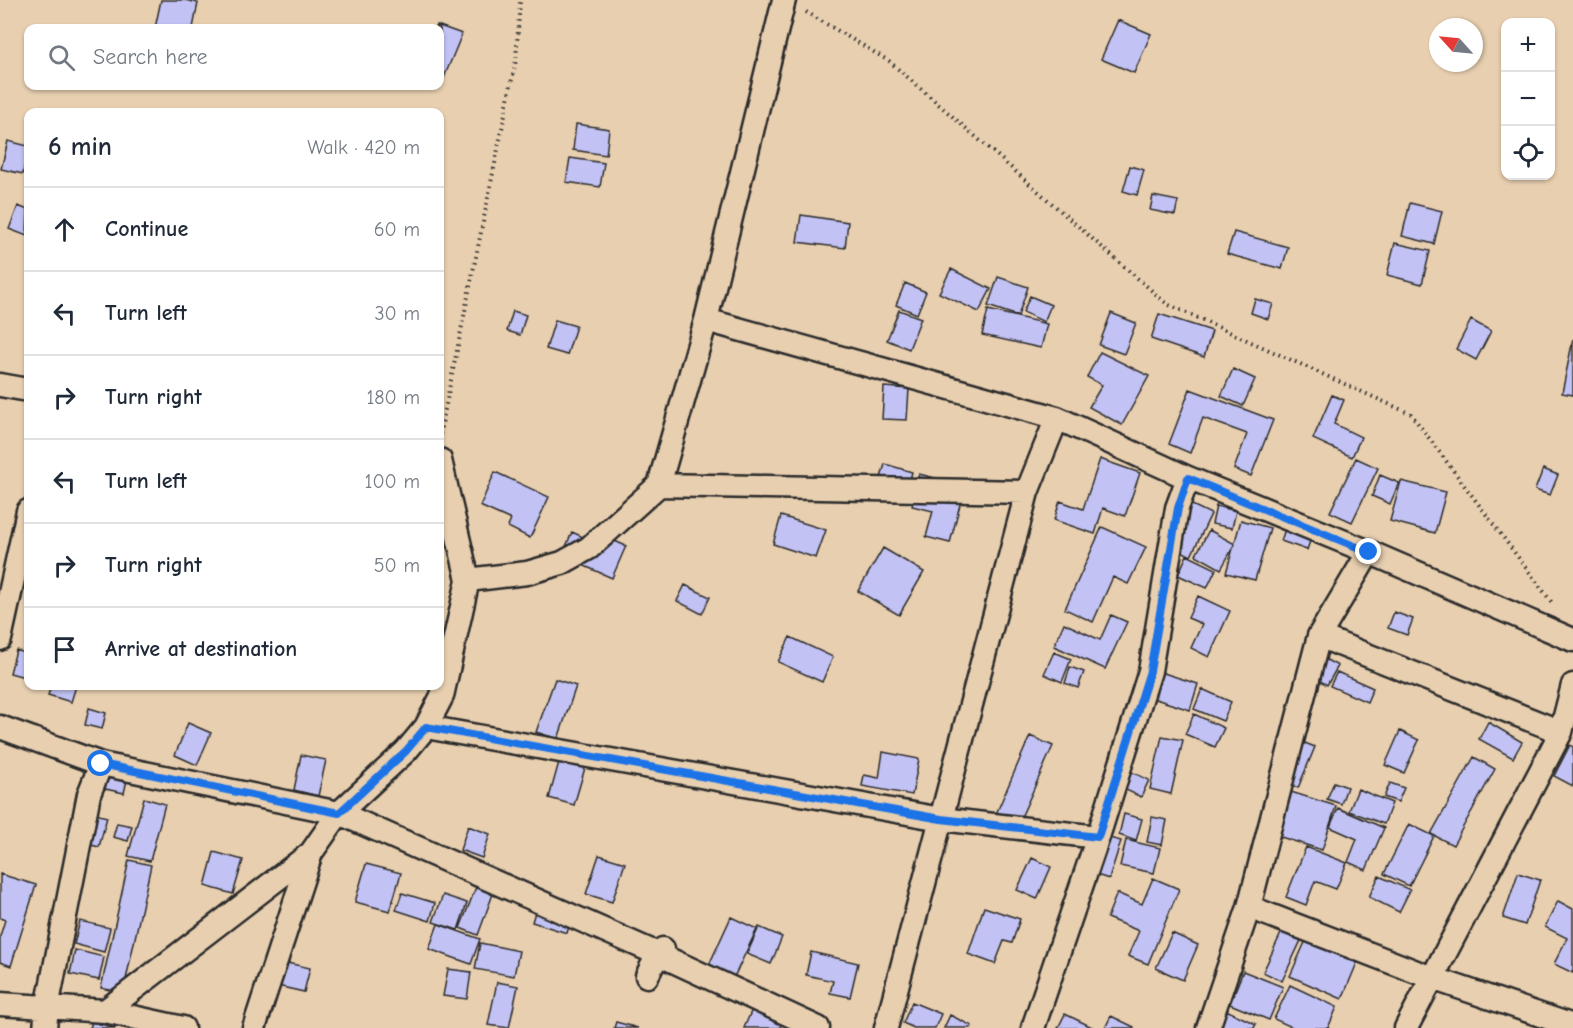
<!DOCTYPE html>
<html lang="en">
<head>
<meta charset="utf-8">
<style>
	:root { --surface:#fff; --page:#f2f2f3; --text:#1f2937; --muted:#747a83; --line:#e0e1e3 }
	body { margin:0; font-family:"Comic Neue",sans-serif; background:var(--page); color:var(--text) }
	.controls { position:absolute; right:18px; top:18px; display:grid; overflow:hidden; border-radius:12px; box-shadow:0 2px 4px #0004 }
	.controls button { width:54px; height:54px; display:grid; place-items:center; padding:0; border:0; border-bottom:2px solid var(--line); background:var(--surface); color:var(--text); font:30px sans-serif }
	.compass { position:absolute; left:1429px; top:18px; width:54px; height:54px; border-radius:50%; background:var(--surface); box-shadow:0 2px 4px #0004; rotate:297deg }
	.stop { position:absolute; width:18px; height:18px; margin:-14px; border:4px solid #1a73e8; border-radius:50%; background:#fff }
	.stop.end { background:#1a73e8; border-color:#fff; box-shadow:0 2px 6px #0008 }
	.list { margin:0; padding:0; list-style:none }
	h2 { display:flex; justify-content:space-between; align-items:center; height:78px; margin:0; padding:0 24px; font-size:26px }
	h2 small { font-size:20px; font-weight:400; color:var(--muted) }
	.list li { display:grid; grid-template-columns:39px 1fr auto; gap:18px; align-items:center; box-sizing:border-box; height:84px; padding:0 24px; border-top:2px solid var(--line) }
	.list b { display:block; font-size:22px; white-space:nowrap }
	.list em { font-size:20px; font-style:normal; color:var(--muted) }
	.icon { flex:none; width:33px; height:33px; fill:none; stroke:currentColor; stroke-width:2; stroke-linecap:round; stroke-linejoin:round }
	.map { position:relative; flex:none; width:1573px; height:1028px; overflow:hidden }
	.search { position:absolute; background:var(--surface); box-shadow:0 2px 4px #0004; left:24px; top:24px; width:420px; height:66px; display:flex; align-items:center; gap:15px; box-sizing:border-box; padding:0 21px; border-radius:12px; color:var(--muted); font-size:22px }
	.panel { position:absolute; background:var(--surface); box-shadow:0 2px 4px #0004; left:24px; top:108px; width:420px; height:582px; border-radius:12px }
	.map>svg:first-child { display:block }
	.building { fill:#c2c2f4; stroke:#2b2b2b; stroke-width:1.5 }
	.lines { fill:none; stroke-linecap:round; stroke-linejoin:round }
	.minor-casing { stroke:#2b2b2b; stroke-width:27 }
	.path { stroke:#2b2b2b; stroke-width:4; stroke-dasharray:1.5 4.5; stroke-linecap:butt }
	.minor { stroke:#e8cfb0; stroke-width:22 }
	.route { stroke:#1a73e8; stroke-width:8 }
</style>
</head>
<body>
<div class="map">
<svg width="1573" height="1028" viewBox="0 0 1573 1028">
	<rect width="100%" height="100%" fill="#e8cfb0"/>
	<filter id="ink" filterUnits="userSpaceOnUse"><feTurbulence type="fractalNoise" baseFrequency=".0167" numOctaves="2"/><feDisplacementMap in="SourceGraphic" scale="12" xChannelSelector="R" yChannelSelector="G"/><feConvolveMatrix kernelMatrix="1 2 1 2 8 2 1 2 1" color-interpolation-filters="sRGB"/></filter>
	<g filter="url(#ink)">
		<path class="building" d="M161 0H185L198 3 193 28H155Z
			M1118 20 1151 34 1134 73 1101 59Z
			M437 25 462 34 441 85 440 84V28H436Z
			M576 124 609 129 606 155 573 150Z
			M8 141 28 146 23 174 1 169Z
			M570 158 604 163 600 187 566 182Z
			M1130 166 1144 170 1137 195 1123 191Z
			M1153 196 1178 201 1175 215 1150 210Z
			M1410 203 1442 211 1434 244 1402 236Z
			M18 206 28 210 27 236 9 229Z
			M801 215 848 222 845 248 797 242Z
			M1234 232 1288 247 1282 269 1227 254Z
			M1395 243 1430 251 1422 284 1387 275Z
			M951 269 991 289 979 312 939 293Z
			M998 277 1028 287 1018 316 988 306Z
			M905 283 926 292 917 314 896 305Z
			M1030 296 1051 305 1044 322 1023 312Z
			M1255 299 1273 304 1268 319 1251 313Z
			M899 310 921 318 909 349 887 340Z
			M988 310 1047 324 1041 348 982 335Z
			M513 311 526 315 520 335 507 331Z
			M1111 313 1136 323 1124 354 1099 345Z
			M1159 314 1212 331 1204 357 1151 339Z
			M555 320 576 326 567 355 546 349Z
			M1471 320 1491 331 1476 360 1456 349Z
			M1573 339V395L1562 393Z
			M1100 352 1149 376 1122 425 1089 407 1102 385 1087 377Z
			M1233 369 1255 379 1243 406 1221 396Z
			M884 387 909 389 907 420 882 419Z
			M1190 389 1273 420 1251 476 1234 469 1247 434 1203 418 1190 453 1169 444Z
			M1332 395 1344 400 1334 424 1361 437 1352 457 1313 439Z
			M1356 458 1378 468 1352 522 1330 512Z
			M1100 459 1140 473 1125 516 1103 508 1095 534 1054 520 1060 501 1083 509Z
			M885 464 912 472 904 502 876 495Z
			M1543 469 1558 475 1550 495 1535 490Z
			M495 472 549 497 530 538 508 527 511 520 480 506Z
			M919 474 965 485 950 543 926 537 933 511 912 506Z
			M1380 475 1399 483 1390 504 1372 496Z
			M1401 481 1446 492 1435 533 1390 521Z
			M1190 504 1211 514 1191 556 1170 545Z
			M1216 506 1236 511 1232 528 1212 524Z
			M781 516 826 530 816 558 773 544Z
			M1241 520 1270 528 1255 580 1226 573Z
			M1102 527 1146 547 1128 584 1113 577 1093 622 1065 609Z
			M1285 529 1311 538 1307 550 1281 541Z
			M1209 530 1235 544 1221 569 1196 555Z
			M572 532 598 544 601 535 626 546 612 578 562 556Z
			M883 548 924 572 899 615 858 591Z
			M1187 555 1216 569 1207 588 1178 575Z
			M685 585 710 597 702 614 677 601Z
			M1198 596 1230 611 1209 657 1191 648 1202 624 1188 618Z
			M1394 612 1413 619 1407 635 1388 628Z
			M1111 615 1127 622 1105 669 1054 646 1064 623 1100 640Z
			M790 637 833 657 822 682 778 662Z
			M16 650 28 654V678L10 673Z
			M1054 652 1071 659 1062 682 1044 674Z
			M1321 657 1338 666 1327 685 1310 675Z
			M1070 667 1084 672 1078 688 1065 683Z
			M1151 669 1198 684 1190 710 1143 695Z
			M1337 672 1373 688 1367 702 1330 686Z
			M555 679 576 686 558 739 536 732Z
			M51 686H76L71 702 48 695Z
			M1202 689 1231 702 1223 721 1194 709Z
			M89 708 106 713 102 729 85 725Z
			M1194 714 1224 728 1215 747 1185 734Z
			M1488 722 1522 742 1513 758 1479 739Z
			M188 723 211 733 197 765 175 755Z
			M1400 731 1419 740 1404 773 1385 765Z
			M1030 736 1053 746 1018 824 996 814Z
			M1162 736 1183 740 1171 794 1150 789Z
			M1297 740 1315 747 1298 788 1281 781Z
			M564 744 590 751 574 805 549 798Z
			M1570 745 1573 747V786L1554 776Z
			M883 752 919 759 912 795 862 786 864 775 879 778Z
			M301 755 326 760 318 796 294 790Z
			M1474 757 1495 769 1453 845 1431 834Z
			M130 767 124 793 87 785Z
			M1121 767 1149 780 1141 797 1113 784Z
			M1334 782 1347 787 1341 804 1327 799Z
			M1390 783 1404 788 1398 802 1384 797Z
			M1278 788 1336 806 1322 850 1265 832Z
			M1358 789 1392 803 1384 824 1349 811Z
			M144 798 165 804 150 861 128 856Z
			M1338 808 1384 828 1366 870 1348 862 1357 839 1330 827Z
			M84 811 107 817 99 847 76 841Z
			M1124 814 1142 819 1136 841 1119 835Z
			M1152 817 1167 820 1162 845 1147 842Z
			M117 823 132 826 128 841 113 837Z
			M1409 824 1434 836 1409 886 1384 874Z
			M468 826 490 834 482 858 460 850Z
			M1098 835 1121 841 1109 879 1087 872Z
			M1126 840 1160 848 1154 873 1120 866Z
			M1306 847 1347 863 1336 889 1315 881 1306 905 1286 897Z
			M214 852 243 860 233 894 205 886Z
			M599 855 625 863 612 902 586 894Z
			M1032 858 1051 867 1037 899 1017 890Z
			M129 860 151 865 123 993 101 988Z
			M366 864 401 873 390 911 355 902Z
			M1518 873 1540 880 1525 925 1503 918Z
			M0 874 36 885 11 966 0 962V936L5 920 0 918Z
			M1379 876 1410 890 1399 912 1369 897Z
			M1153 878 1179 889 1148 964 1128 956 1139 931 1107 918 1117 893 1142 904Z
			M476 887 493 894 478 935 460 928Z
			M402 893 435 903 430 921 396 910Z
			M443 895 467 903 458 930 433 922Z
			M1558 901 1573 909V973L1554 964 1567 938 1545 927Z
			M537 905 572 916 567 933 532 922Z
			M984 907 1020 919 1012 943 1004 941 995 964 968 954Z
			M731 917 757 929 734 977 709 965Z
			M80 921 110 928 104 952 74 944Z
			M438 924 480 939 471 964 429 949Z
			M1285 925 1304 934 1282 981 1263 972Z
			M759 927 782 937 771 964 747 954Z
			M1172 933 1198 945 1183 980 1156 968Z
			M1306 940 1357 963 1342 999 1290 976Z
			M480 943 519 951 514 976 475 969Z
			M75 950 104 957 99 980 70 974Z
			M811 952 858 963 850 997 830 993 833 981 806 975Z
			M278 961 310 968 304 992 273 985Z
			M448 969 471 972 467 999 443 996Z
			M1243 971 1283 987 1269 1020 1230 1004Z
			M497 982 518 986 509 1028 488 1025Z
			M1290 985 1337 1007 1328 1028H1294L1274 1019Z
			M912 1002 941 1014 935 1028H914L903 1023Z
			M753 1007 784 1020 780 1028H744Z
			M1226 1010 1256 1024 1254 1028H1217Z
			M1065 1014 1094 1028H1058Z
			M950 1015 972 1026 971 1028H944Z
			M1111 1016 1134 1027 1133 1028H1105Z
			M92 1022 116 1028H90Z
			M616 1022 638 1028H614Z"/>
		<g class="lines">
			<g class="minor-casing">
				<path id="minor" d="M706 320 1057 418 1188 478 1369 552 1573 640
					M0 385 28 390
					M659 485 1027 492
					M468 580 527 573 562 563 589 548 659 485 706 320 784 0
					M1319 636 1561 732
					M0 639 28 511
					M0 727 101 764 339 813 658 954 818 1028
					M426 727 941 819 1098 837
					M1249 907 1432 978 1573 1026
					M647 976 658 954 663 949
					M0 1004 105 1011 183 1028
					M105 1011 311 853
					M45 1028 47 1008 89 794 101 764
					M254 1028 311 853 339 813 406 751 426 727 442 696 468 580 440 460
					M886 1028 1027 492 1057 418
					M1033 1028 1098 837 1150 671 1177 508 1188 478
					M1208 1028 1249 907 1319 636 1369 552
					M1406 1028 1561 732 1573 685"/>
			</g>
			<path class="path" d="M806 12 889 61 1167 304 1411 414 1553 604
				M440 434 516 60 520 0"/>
			<use href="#minor" class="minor"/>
		</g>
	</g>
	<g class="lines" filter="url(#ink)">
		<path class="route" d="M101 764 339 813 406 751 426 727 941 819 1098 837 1150 671 1178 508 1188 478 1369 552"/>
	</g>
</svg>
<div class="controls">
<button>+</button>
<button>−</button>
<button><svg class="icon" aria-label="locate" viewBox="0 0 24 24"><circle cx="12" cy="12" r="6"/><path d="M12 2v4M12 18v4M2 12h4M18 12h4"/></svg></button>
</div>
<svg class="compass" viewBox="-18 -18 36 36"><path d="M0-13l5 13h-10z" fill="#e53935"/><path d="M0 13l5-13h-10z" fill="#747a83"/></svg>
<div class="stop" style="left:101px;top:764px"></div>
<div class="stop end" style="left:1369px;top:552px"></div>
<div class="search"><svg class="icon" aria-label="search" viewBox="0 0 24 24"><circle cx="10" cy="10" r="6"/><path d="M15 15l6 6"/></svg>Search here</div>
<section class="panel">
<h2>6 min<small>Walk · 420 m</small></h2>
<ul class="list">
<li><svg class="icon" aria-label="ahead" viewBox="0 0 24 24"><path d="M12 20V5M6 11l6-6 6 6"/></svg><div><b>Continue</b></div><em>60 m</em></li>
<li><svg class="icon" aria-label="left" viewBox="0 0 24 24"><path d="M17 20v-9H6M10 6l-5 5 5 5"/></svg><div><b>Turn left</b></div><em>30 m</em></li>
<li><svg class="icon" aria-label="right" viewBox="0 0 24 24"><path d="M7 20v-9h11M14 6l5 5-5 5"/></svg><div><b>Turn right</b></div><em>180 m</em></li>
<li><svg class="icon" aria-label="left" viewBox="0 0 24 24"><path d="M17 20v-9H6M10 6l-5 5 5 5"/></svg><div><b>Turn left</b></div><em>100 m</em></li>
<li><svg class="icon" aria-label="right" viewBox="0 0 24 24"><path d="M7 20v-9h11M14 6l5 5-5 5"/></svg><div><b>Turn right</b></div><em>50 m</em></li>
<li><svg class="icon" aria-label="arrive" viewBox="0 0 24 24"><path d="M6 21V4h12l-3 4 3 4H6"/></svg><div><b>Arrive at destination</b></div></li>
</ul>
</section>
</div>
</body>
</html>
